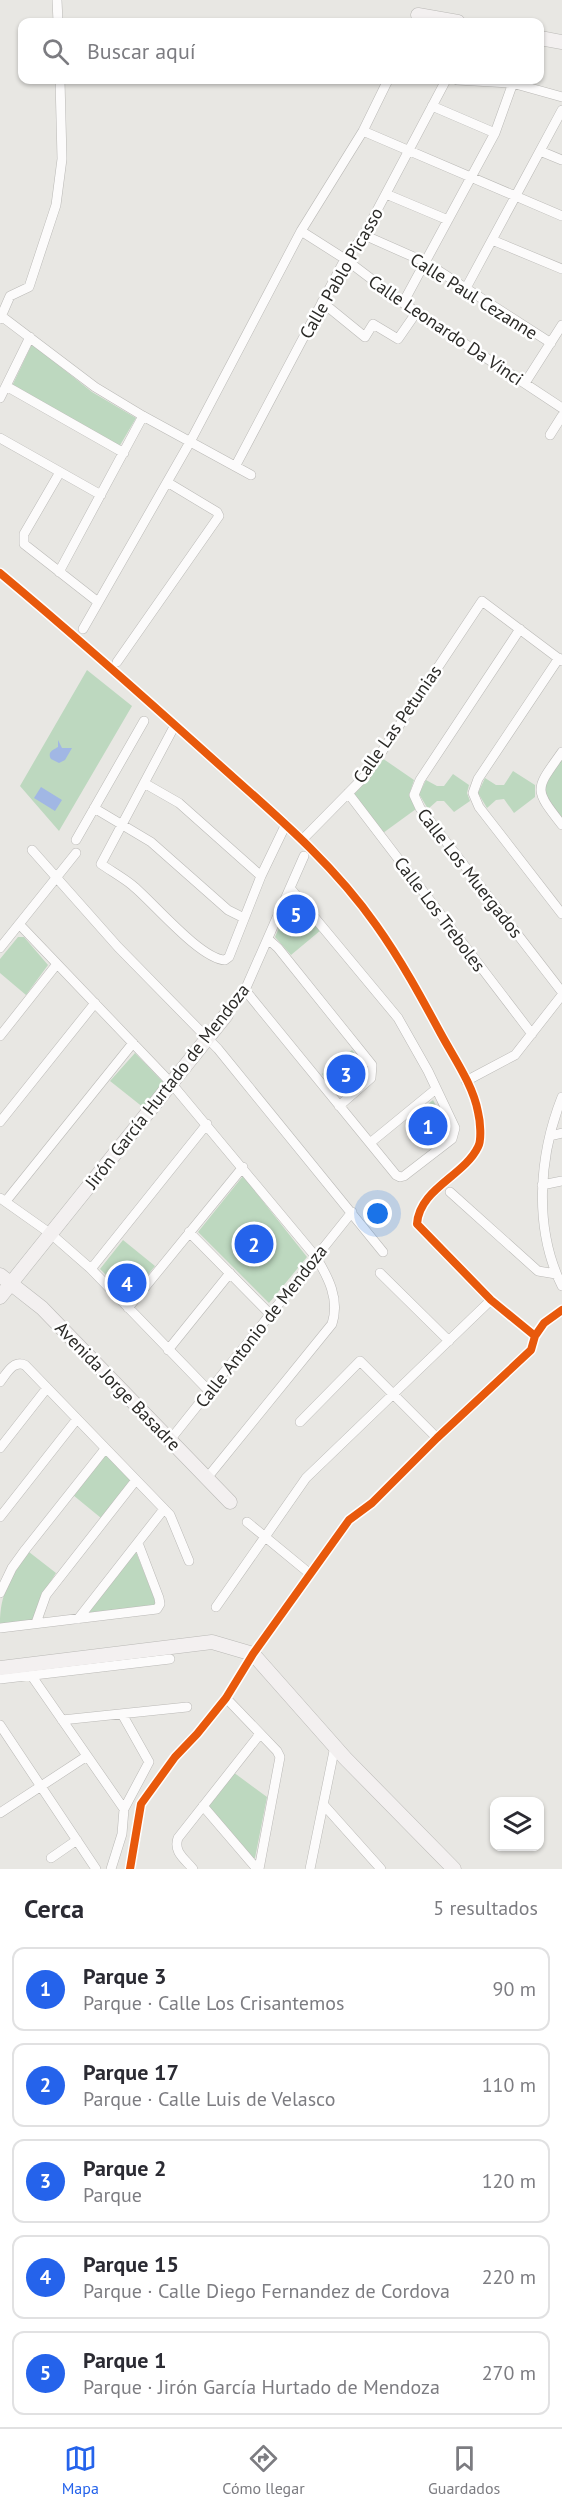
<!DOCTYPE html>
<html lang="es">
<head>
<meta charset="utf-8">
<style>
	:root { --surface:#fff; --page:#f7f7f7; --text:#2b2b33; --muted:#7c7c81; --line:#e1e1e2; --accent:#2563eb }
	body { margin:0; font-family:"PT Sans",sans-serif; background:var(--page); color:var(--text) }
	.controls { position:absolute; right:18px; bottom:18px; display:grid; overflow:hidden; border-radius:12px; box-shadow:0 2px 4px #0004 }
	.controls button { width:54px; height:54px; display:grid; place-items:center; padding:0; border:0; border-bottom:2px solid var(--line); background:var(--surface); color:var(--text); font:30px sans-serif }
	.you { position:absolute; left:378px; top:1214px; width:21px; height:21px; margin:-15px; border:4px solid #fff; border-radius:50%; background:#1a73e8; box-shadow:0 0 0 9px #1a73e833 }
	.badge { display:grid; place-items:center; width:39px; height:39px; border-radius:50%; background:var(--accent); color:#fff; font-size:20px; font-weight:700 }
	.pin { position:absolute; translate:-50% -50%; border:3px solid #fff; box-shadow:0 2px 6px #0006 }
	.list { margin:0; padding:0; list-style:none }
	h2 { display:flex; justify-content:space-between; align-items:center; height:78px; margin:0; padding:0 24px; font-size:26px }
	h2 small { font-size:20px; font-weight:400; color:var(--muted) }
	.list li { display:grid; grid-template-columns:39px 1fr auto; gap:18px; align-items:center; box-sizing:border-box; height:84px; margin:0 12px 12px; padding:0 12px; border:2px solid var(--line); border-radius:12px }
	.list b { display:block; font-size:22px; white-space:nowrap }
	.list p { margin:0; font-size:20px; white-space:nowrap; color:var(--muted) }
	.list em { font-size:20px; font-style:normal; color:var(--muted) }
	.icon { flex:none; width:33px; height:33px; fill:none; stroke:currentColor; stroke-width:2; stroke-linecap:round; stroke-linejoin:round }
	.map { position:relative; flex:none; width:562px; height:1869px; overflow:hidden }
	.search { position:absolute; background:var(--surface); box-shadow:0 2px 4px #0004; left:18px; right:18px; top:18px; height:66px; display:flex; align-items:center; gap:15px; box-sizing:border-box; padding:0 21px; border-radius:12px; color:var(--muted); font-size:22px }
	.sheet { height:558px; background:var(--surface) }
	nav { display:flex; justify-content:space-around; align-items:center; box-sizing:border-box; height:84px; border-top:2px solid var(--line); background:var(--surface); font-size:16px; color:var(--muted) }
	nav a { display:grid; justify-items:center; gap:3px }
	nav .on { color:var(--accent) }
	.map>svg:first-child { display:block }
	.green { fill:#bdd8bf }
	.water { fill:#a1b7e4 }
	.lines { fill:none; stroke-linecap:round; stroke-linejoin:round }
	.street-casing { stroke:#bab9b6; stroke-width:10 }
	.secondary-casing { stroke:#bab9b6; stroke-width:15 }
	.street { stroke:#fcfbfb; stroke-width:9 }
	.secondary { stroke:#f3f0f0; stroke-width:14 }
	.cycleway-casing { stroke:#fff; stroke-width:11 }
	.cycleway { stroke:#e8590c; stroke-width:8 }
	.labels { text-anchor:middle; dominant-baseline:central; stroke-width:5; stroke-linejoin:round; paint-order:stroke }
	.street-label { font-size:18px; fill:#2b2a27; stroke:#fff }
</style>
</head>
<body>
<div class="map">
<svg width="562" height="1869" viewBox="0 0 562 1869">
	<rect width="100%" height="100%" fill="#e8e7e3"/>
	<path class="green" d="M32 344 92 392 136 418 119 447 12 386Z
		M87 670 132 706 59 831 20 786Z
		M382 758 414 780 409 795 416 809 383 833 354 794 368 779Z
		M562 758V819L547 801 544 785Z
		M513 771 535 785V797L514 813 504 799 496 800 487 808 478 793 485 778 496 785H504Z
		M453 774 469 785 467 793 470 801 454 812 444 801H437L428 809 419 794 426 780 437 786H444Z
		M292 897 321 930 291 955 275 937Z
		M18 937H24L48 965 26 995 0 973V959Z
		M352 1050 368 1069 367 1077 343 1097 322 1074Z
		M135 1053 164 1083 144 1108 110 1081Z
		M433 1100 449 1131 428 1148 407 1121Z
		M243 1176 307 1257 269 1303 198 1232Z
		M123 1240 155 1266 129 1298 100 1269Z
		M106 1454 131 1480 101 1518 73 1495Z
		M29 1552 56 1573 40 1598 33 1621 0 1624C0 1592 11 1577 29 1552Z
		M136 1552 157 1605 88 1613Z
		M233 1772 267 1797 255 1858H252L206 1806Z"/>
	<path class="water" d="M58 740 62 748H72L65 760 59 763 51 759C47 752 53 750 58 747Z
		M41 787 62 800 55 811 34 798Z"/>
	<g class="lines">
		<g class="street-casing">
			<path id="street" d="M57 0 58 22
				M457 80 512 83 562 97
				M432 106 495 133
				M363 131 562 216
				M540 151 562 160
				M386 194 448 220
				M301 231 345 259 403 303 562 408
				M364 235 425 262 551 343
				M492 240 562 269
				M466 288 562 110
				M322 302 365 337 373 324 398 339 416 313
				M403 303 495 133 514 80
				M0 315 95 387 143 416 251 475
				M0 319 10 296 29 287 56 205 62 159 60 80
				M525 383 562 325
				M6 386 124 453
				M0 398 30 337
				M550 435 562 416
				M0 438 101 495
				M236 465 345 259 364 235 446 80
				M60 472 24 534V544L98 602
				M59 572 143 416
				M0 573C73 634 144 697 215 761 272 812 332 862 376 925 401 960 421 997 441 1034 454 1058 473 1085 478 1112 480 1120 482 1140 478 1147 464 1176 419 1189 417 1224L491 1300 535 1336
				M83 629 190 442 301 231 363 131 388 80
				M520 629 420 780 414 795 420 808 562 992
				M559 658 478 779 473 793 479 807 562 914
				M117 662 219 516 217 512 167 482
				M175 725 101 864C111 871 122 877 132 885 153 902 200 959 225 960L229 957 261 876 286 824
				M562 752C535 790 533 788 562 825
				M144 783 179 803 261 876
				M348 793 532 1034
				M94 808 151 842 228 910 244 918
				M76 840 144 721
				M302 840 367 774 482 601 562 661
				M32 850 118 947 218 1049 383 1252
				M19 924 171 1083 316 1257C328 1277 340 1299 332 1324L207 1478
				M268 939 278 948 372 1065 371 1078 339 1106
				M0 948 76 853
				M245 990 396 1175 400 1177 404 1176 452 1139 455 1128 428 1071 398 1018 290 888
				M226 1015 245 990 304 856
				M0 1036 57 964
				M466 1081 515 1055 562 995
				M562 1097C539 1155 533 1228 562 1286
				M0 1122 95 1003
				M550 1136 562 1133
				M370 1143 436 1089
				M542 1185 562 1181
				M450 1192 538 1271 556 1274
				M0 1198 51 1234 91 1269 209 1391
				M6 1201 133 1043
				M189 1232 270 1314
				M91 1269 207 1124
				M380 1273 449 1341
				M128 1308 243 1167
				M168 1350 230 1273
				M0 1382C7 1373 13 1360 25 1365L170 1515 189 1561
				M300 1422 360 1361 437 1438
				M170 1440 352 1212
				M0 1448 47 1388
				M0 1517 77 1419
				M247 1522 309 1573
				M0 1593 12 1568 25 1550 105 1449
				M216 1607 306 1478 491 1300
				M78 1619 164 1509
				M36 1623 46 1595 136 1480
				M0 1628 157 1609 160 1604 159 1598 138 1543
				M31 1675 124 1809
				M0 1679 170 1659
				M226 1698 277 1751 280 1757 259 1869
				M62 1720 187 1707
				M0 1725 96 1869
				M323 1804 381 1869
				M203 1806 257 1869
				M0 1813 87 1756
				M51 1858 77 1840
				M111 1869 122 1834 124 1809 149 1762 122 1714
				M130 1869 141 1804 175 1757 197 1734 226 1698 253 1654 349 1520 372 1503 437 1438 531 1350 535 1336 544 1323 562 1310
				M193 1869C185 1859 173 1852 178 1838L260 1734
				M310 1869 335 1746"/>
		</g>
		<g class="secondary-casing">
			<path id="secondary" d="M418 15 458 22
				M540 38 562 42
				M0 1275 42 1308 230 1502
				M0 1297 226 1015
				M0 1668 212 1642 253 1654 345 1758 454 1869"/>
		</g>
		<use href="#street" class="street"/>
		<use href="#secondary" class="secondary"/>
		<g class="cycleway-casing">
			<path id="cycleway" d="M0 573C73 634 144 697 215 761 272 812 332 862 376 925 401 960 421 997 441 1034 454 1058 473 1085 478 1112 480 1120 482 1140 478 1147 464 1176 419 1189 417 1224L491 1300 535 1336
				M130 1869 141 1804 175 1757 197 1734 226 1698 253 1654 349 1520 372 1503 437 1438 531 1350 535 1336 544 1323 562 1310"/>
		</g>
		<use href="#cycleway" class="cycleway"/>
	</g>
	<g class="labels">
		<g class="street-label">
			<text transform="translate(341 273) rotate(-60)">Calle Pablo Picasso</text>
			<text transform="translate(474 296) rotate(32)">Calle Paul Cezanne</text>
			<text transform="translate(446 330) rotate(34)">Calle Leonardo Da Vinci</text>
			<text transform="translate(397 724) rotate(-55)">Calle Las Petunias</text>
			<text transform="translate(470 873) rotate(52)">Calle Los Muergados</text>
			<text transform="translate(440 914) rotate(53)">Calle Los Treboles</text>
			<text transform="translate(167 1086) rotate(-52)">Jirón García Hurtado de Mendoza</text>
			<text transform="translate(261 1326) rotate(-52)">Calle Antonio de Mendoza</text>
			<text transform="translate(118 1386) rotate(46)">Avenida Jorge Basadre</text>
		</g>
	</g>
</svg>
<div class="controls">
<button><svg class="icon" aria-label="layers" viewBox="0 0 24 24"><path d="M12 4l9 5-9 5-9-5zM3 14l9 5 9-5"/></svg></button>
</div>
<div class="you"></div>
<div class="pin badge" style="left:428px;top:1126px">1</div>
<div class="pin badge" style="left:254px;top:1244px">2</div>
<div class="pin badge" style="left:346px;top:1074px">3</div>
<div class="pin badge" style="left:127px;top:1283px">4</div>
<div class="pin badge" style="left:296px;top:914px">5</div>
<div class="search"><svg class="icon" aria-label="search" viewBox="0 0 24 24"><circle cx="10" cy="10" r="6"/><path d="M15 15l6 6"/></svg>Buscar aquí</div>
</div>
<section class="sheet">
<h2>Cerca<small>5 resultados</small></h2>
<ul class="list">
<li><span class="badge">1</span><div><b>Parque 3</b><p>Parque · Calle Los Crisantemos</p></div><em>90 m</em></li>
<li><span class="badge">2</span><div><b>Parque 17</b><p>Parque · Calle Luis de Velasco</p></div><em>110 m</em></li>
<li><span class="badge">3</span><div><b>Parque 2</b><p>Parque</p></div><em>120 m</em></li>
<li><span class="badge">4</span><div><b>Parque 15</b><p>Parque · Calle Diego Fernandez de Cordova</p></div><em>220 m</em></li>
<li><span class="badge">5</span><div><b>Parque 1</b><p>Parque · Jirón García Hurtado de Mendoza</p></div><em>270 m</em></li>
</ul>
</section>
<nav>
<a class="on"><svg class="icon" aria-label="map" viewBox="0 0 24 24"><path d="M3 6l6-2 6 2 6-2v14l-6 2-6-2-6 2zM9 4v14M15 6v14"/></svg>Mapa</a>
<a><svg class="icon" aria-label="directions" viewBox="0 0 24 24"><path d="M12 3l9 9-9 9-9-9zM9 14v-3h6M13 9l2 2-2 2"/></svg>Cómo llegar</a>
<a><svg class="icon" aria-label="saved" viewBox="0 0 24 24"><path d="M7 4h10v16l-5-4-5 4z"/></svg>Guardados</a>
</nav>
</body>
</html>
